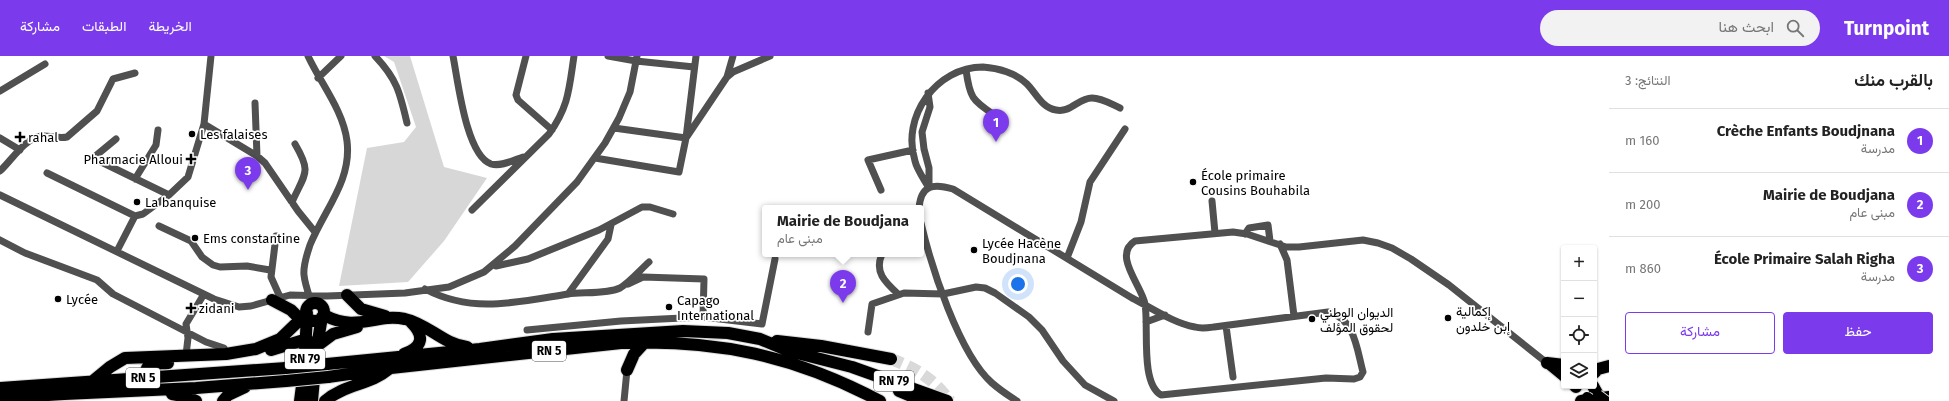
<!DOCTYPE html>
<html lang="ar">
<head>
<meta charset="utf-8">
<style>
	:root { --surface:#fff; --page:#f2f2f2; --text:#222; --muted:#767676; --line:#e0e0e0; --accent:#7c3aed }
	body { margin:0; font-family:"Fira Sans",Vazirmatn,sans-serif; background:var(--page); color:var(--text); direction:rtl }
	.controls { position:absolute; right:12px; bottom:12px; display:grid; overflow:hidden; border-radius:4px; box-shadow:0 1px 3px #0004 }
	.controls button { width:36px; height:36px; display:grid; place-items:center; padding:0; border:0; border-bottom:1px solid var(--line); background:var(--surface); color:var(--text); font:20px sans-serif }
	.you { position:absolute; left:1018px; top:228px; width:14px; height:14px; margin:-10px; border:3px solid #fff; border-radius:50%; background:#1a73e8; box-shadow:0 0 0 6px #1a73e833 }
	.badge { display:grid; place-items:center; width:26px; height:26px; border-radius:50%; background:var(--accent); color:#fff; font-size:13px; font-weight:700 }
	.pin { position:absolute; translate:-50% -33px; filter:drop-shadow(0 1px 2px #0008) }
	.pin::after { content:''; position:absolute; top:21px; width:14px; height:12px; background:inherit; clip-path:polygon(0 0,100% 0,50% 100%) }
	.popup { position:absolute; left:762px; top:149px; width:162px; height:52px; box-sizing:border-box; display:grid; place-content:center; border-radius:4px; background:var(--surface); filter:drop-shadow(0 1px 3px #0005); font-size:13px; white-space:nowrap; color:var(--muted) }
	.popup b { font-size:15px; color:var(--text) }
	.popup::after { content:''; position:absolute; left:50%; top:100%; margin-left:-8px; border:8px solid transparent; border-top-color:var(--surface) }
	.list { margin:0; padding:0; list-style:none }
	h2 { display:flex; justify-content:space-between; align-items:center; height:52px; margin:0; padding:0 16px; font-size:17px }
	h2 small { font-size:13px; font-weight:400; color:var(--muted) }
	.list li { display:grid; grid-template-columns:26px 1fr auto; gap:12px; align-items:center; box-sizing:border-box; height:64px; padding:0 16px; border-top:1px solid var(--line) }
	.list b { display:block; font-size:15px; white-space:nowrap }
	.list p { margin:0; font-size:13px; white-space:nowrap; color:var(--muted) }
	.list em { font-size:13px; font-style:normal; color:var(--muted) }
	.actions { display:flex; gap:8px; padding:12px 16px }
	.actions a { flex:1; padding:9px 0; border:1px solid var(--accent); border-radius:4px; text-align:center; font-size:14px; color:var(--accent) }
	.actions .main { background:var(--accent); color:#fff }
	.icon { flex:none; width:22px; height:22px; fill:none; stroke:currentColor; stroke-width:2; stroke-linecap:round; stroke-linejoin:round }
	.map { position:relative; flex:none; width:1609px; height:345px; overflow:hidden; direction:ltr }
	header { display:flex; align-items:center; gap:24px; box-sizing:border-box; height:56px; padding:0 20px; background:var(--accent); color:#fff }
	header strong { font-size:19px }
	nav { display:flex; gap:22px; margin-inline-start:auto; font-size:14px }
	.search { width:280px; height:36px; background:var(--page); display:flex; align-items:center; gap:10px; box-sizing:border-box; padding:0 14px; border-radius:22px; color:var(--muted); font-size:15px }
	main { display:flex }
	aside { flex:1; background:var(--surface) }
	.map>svg:first-child { display:block }
	.green { fill:#d7d7d7 }
	.lines { fill:none; stroke-linecap:round; stroke-linejoin:round }
	.highway-tunnel { stroke:#d9d9d9; stroke-width:12; stroke-dasharray:12 6; stroke-linecap:butt }
	.primary-casing { stroke:#dbdbdb; stroke-width:12 }
	.highway-casing { stroke:#dbdbdb; stroke-width:14 }
	.street { stroke:#505050; stroke-width:7 }
	.primary { stroke:#000; stroke-width:10 }
	.highway { stroke:#000; stroke-width:12 }
	.primary-bridge-casing { stroke:#dbdbdb; stroke-width:12; stroke-linecap:butt }
	.highway-bridge-casing { stroke:#dbdbdb; stroke-width:14; stroke-linecap:butt }
	.primary-bridge { stroke:#000; stroke-width:10 }
	.highway-bridge { stroke:#000; stroke-width:12 }
	.poi-dot { fill:#000; stroke:#fff; stroke-width:1.5 }
	.labels { text-anchor:middle; dominant-baseline:central; stroke-width:3.5; stroke-linejoin:round; paint-order:stroke }
	.shield { fill:#fff; stroke:#4c4c4c; stroke-width:1 }
	.shield-label { font-size:12px; font-weight:bold; fill:#000 }
	.poi-label { font-size:13px; fill:#000; stroke:#fff; text-anchor:start }
</style>
</head>
<body>
<header>
<strong>Turnpoint</strong>
<div class="search"><svg class="icon" aria-label="search" viewBox="0 0 24 24"><circle cx="10" cy="10" r="6"/><path d="M15 15l6 6"/></svg>ابحث هنا</div>
<nav><a>الخريطة</a><a>الطبقات</a><a>مشاركة</a></nav>
</header>
<main>
<aside>
<h2>بالقرب منك<small>النتائج: 3</small></h2>
<ul class="list">
<li><span class="badge">1</span><div><b>Crèche Enfants Boudjnana</b><p>مدرسة</p></div><em>160 m</em></li>
<li><span class="badge">2</span><div><b>Mairie de Boudjana</b><p>مبنى عام</p></div><em>200 m</em></li>
<li><span class="badge">3</span><div><b>École Primaire Salah Righa</b><p>مدرسة</p></div><em>860 m</em></li>
</ul>
<div class="actions"><a class="main">حفظ</a><a>مشاركة</a></div>
</aside>
<div class="map">
<svg width="1609" height="345" viewBox="0 0 1609 345">
	<rect width="100%" height="100%" fill="#fff"/>
	<path class="green" d="M384 0H410L444 111 487 122 444 185 408 226 339 230 367 92 404 86 416 71 394 6Z"/>
	<g class="lines">
		<path class="highway-tunnel" d="M891 303C918 313 933 323 950 345"/>
		<g class="primary-casing">
			<path id="primary" d="M1547 307 1564 321"/>
		</g>
		<g class="highway-casing">
			<path id="highway" d="M347 239 361 253 385 260
				M272 244 291 254 301 264
				M306 256a9 9 0 1 1 18 0a9 9 0 1 1-18 0Z
				M324 259C358 277 374 257 405 263 428 268 443 288 467 291
				M777 285 821 290 891 303
				M317 290 333 278 357 271
				M271 294 307 283
				M404 298C423 291 425 280 411 266
				M1547 307 1564 309
				M327 308 480 293 553 283 683 275 728 277 760 283 789 295 852 311 947 345
				M627 314 634 298 645 286
				M1594 317 1598 313 1609 310
				M146 321C144 305 156 308 168 307
				M328 321 391 312 621 287C717 283 795 300 880 345
				M93 325 110 311 125 302 226 298 256 293 280 283 307 257
				M1575 330 1576 331
				M1593 330 1598 339
				M0 332 286 312
				M899 335 923 345
				M172 338 187 341 196 345
				M0 342 64 338 196 332 286 325
				M223 345 228 339 245 331
				M300 345 304 314 307 260
				M312 345 317 290 322 261
				M325 345C345 328 370 329 389 313
				M1581 345 1609 341"/>
		</g>
		<path class="street" d="M308 0C321 28 343 54 347 85 352 125 324 154 310 189 307 198 303 209 304 219 305 229 309 239 312 248
			M375 0C397 23 400 37 407 67
			M453 0C458 25 466 99 491 108 501 111 514 104 523 101
			M526 0 516 39 518 44 552 74
			M608 0 636 5 694 11
			M966 14C970 44 973 44 997 61
			M727 21 733 0
			M318 22 341 0
			M0 35 45 8
			M928 37 930 51 922 76 924 93 929 112V131
			M255 47 257 100
			M204 68 257 100 265 107 298 155 315 176
			M614 72 686 82 727 21 733 16 770 0
			M0 82 20 94
			M116 83 93 102 169 139
			M595 102 679 116 686 82 696 0
			M0 115C11 105 25 82 41 80 50 79 58 83 67 81L97 55 113 23 135 17
			M47 117 135 160 143 158 169 139 188 121 204 68 211 0
			M135 123 156 89 158 74
			M929 132C924 123 917 114 915 105 901 61 936 11 983 11 998 12 1016 17 1027 28 1036 37 1042 52 1056 54 1071 57 1078 42 1092 42 1102 42 1111 48 1120 52
			M881 134 868 104 913 94
			M0 139 214 243 239 251 251 250 290 239 327 240 405 237 449 231 484 216 515 190 577 126 605 87 619 62 630 36 637 0
			M1212 145 1215 177
			M292 146C305 117 312 117 295 88
			M919 152C921 129 933 127 953 133L1132 242C1152 252 1173 267 1195 271 1201 273 1207 272 1214 271L1328 256C1355 262 1357 294 1363 316L1360 321 1354 323 1326 322 1161 339C1140 327 1149 271 1145 248 1142 230 1112 199 1135 185L1233 176 1247 178 1286 191H1299L1363 184 1378 187 1392 192 1411 203 1449 229 1547 307
			M472 154 549 78C569 50 569 33 574 0
			M921 167C931 210 959 298 992 327 1000 334 1009 340 1017 345
			M159 170 191 185 202 201 213 209 220 211 247 210 270 214
			M1245 178 1249 172 1268 169 1270 185
			M276 180 271 221 280 241
			M0 184 25 197 97 224 113 238 206 286 224 292
			M1280 188 1287 204 1294 260
			M117 195 135 160
			M882 198C874 216 885 226 898 238
			M1067 202 1081 166 1090 126 1125 73
			M496 210 528 203 599 174 642 151H650L673 158
			M628 228 643 221 704 223 703 261
			M425 233C472 258 518 246 568 238 582 236 608 238 620 232 630 226 640 214 649 206
			M568 238 608 183 611 169
			M1146 266 1165 259
			M1226 270 1233 321
			M527 274 621 265 703 261 762 268 775 203
			M868 276 872 248 904 237 943 238 976 231 985 232 995 237 1029 261 1042 274 1063 305 1085 329 1114 345
			M186 299 188 282 186 268 204 238
			M624 345 627 314"/>
		<use href="#primary" class="primary"/>
		<use href="#highway" class="highway"/>
		<g class="primary-bridge-casing">
			<path id="primary-bridge" d="M1598 339 1606 345
				M1587 341 1593 345"/>
		</g>
		<g class="highway-bridge-casing">
			<path id="highway-bridge" d="M286 312 327 308
				M286 325 328 321"/>
		</g>
		<use href="#primary-bridge" class="primary-bridge"/>
		<use href="#highway-bridge" class="highway-bridge"/>
	</g>
	<g class="poi-dot">
		<circle cx="192" cy="78" r="4"/>
		<path d="M18 75h4v4h4v4h-4v4h-4v-4h-4v-4h4z"/>
		<path d="M189 97h4v4h4v4h-4v4h-4v-4h-4v-4h4z"/>
		<circle cx="1193" cy="126" r="4"/>
		<circle cx="137" cy="146" r="4"/>
		<circle cx="195" cy="182" r="4"/>
		<circle cx="974" cy="194" r="4"/>
		<circle cx="58" cy="243" r="4"/>
		<circle cx="669" cy="251" r="4"/>
		<path d="M189 246h4v4h4v4h-4v4h-4v-4h-4v-4h4z"/>
		<circle cx="1448" cy="262" r="4"/>
		<circle cx="1312" cy="263" r="4"/>
	</g>
	<g class="labels">
		<g class="shield">
			<rect x="532" y="285" width="34" height="20" rx="3"/>
			<rect x="285" y="293" width="40" height="20" rx="3"/>
			<rect x="126" y="312" width="34" height="20" rx="3"/>
			<rect x="874" y="315" width="40" height="20" rx="3"/>
		</g>
		<g class="shield-label">
			<text x="549" y="295">RN 5</text>
			<text x="305" y="303">RN 79</text>
			<text x="143" y="322">RN 5</text>
			<text x="894" y="325">RN 79</text>
		</g>
		<g class="poi-label">
			<text x="200" y="78">Les falaises</text>
			<text x="28" y="81">rahal</text>
			<text x="183" y="103" text-anchor="end">Pharmacie Alloui</text>
			<text x="1201" y="119">École primaire<tspan x="1201" dy="15">Cousins Bouhabila</tspan></text>
			<text x="145" y="146">La banquise</text>
			<text x="203" y="182">Ems constantine</text>
			<text x="982" y="187">Lycée Hacène<tspan x="982" dy="15">Boudjnana</tspan></text>
			<text x="66" y="243">Lycée</text>
			<text x="677" y="244">Capago<tspan x="677" dy="15">International</tspan></text>
			<text x="199" y="252">zidani</text>
			<text x="1456" y="255">إكمالية<tspan x="1456" dy="15">إبن خلدون</tspan></text>
			<text x="1320" y="256">الديوان الوطني<tspan x="1320" dy="15">لحقوق المؤلف</tspan></text>
		</g>
	</g>
</svg>
<div class="controls">
<button>+</button>
<button>−</button>
<button><svg class="icon" aria-label="locate" viewBox="0 0 24 24"><circle cx="12" cy="12" r="6"/><path d="M12 2v4M12 18v4M2 12h4M18 12h4"/></svg></button>
<button><svg class="icon" aria-label="layers" viewBox="0 0 24 24"><path d="M12 4l9 5-9 5-9-5zM3 14l9 5 9-5"/></svg></button>
</div>
<div class="you"></div>
<div class="pin badge" style="left:996px;top:86px">1</div>
<div class="pin badge" style="left:843px;top:247px">2</div>
<div class="popup"><b>Mairie de Boudjana</b>مبنى عام</div>
<div class="pin badge" style="left:248px;top:134px">3</div>
</div>
</main>
</body>
</html>
